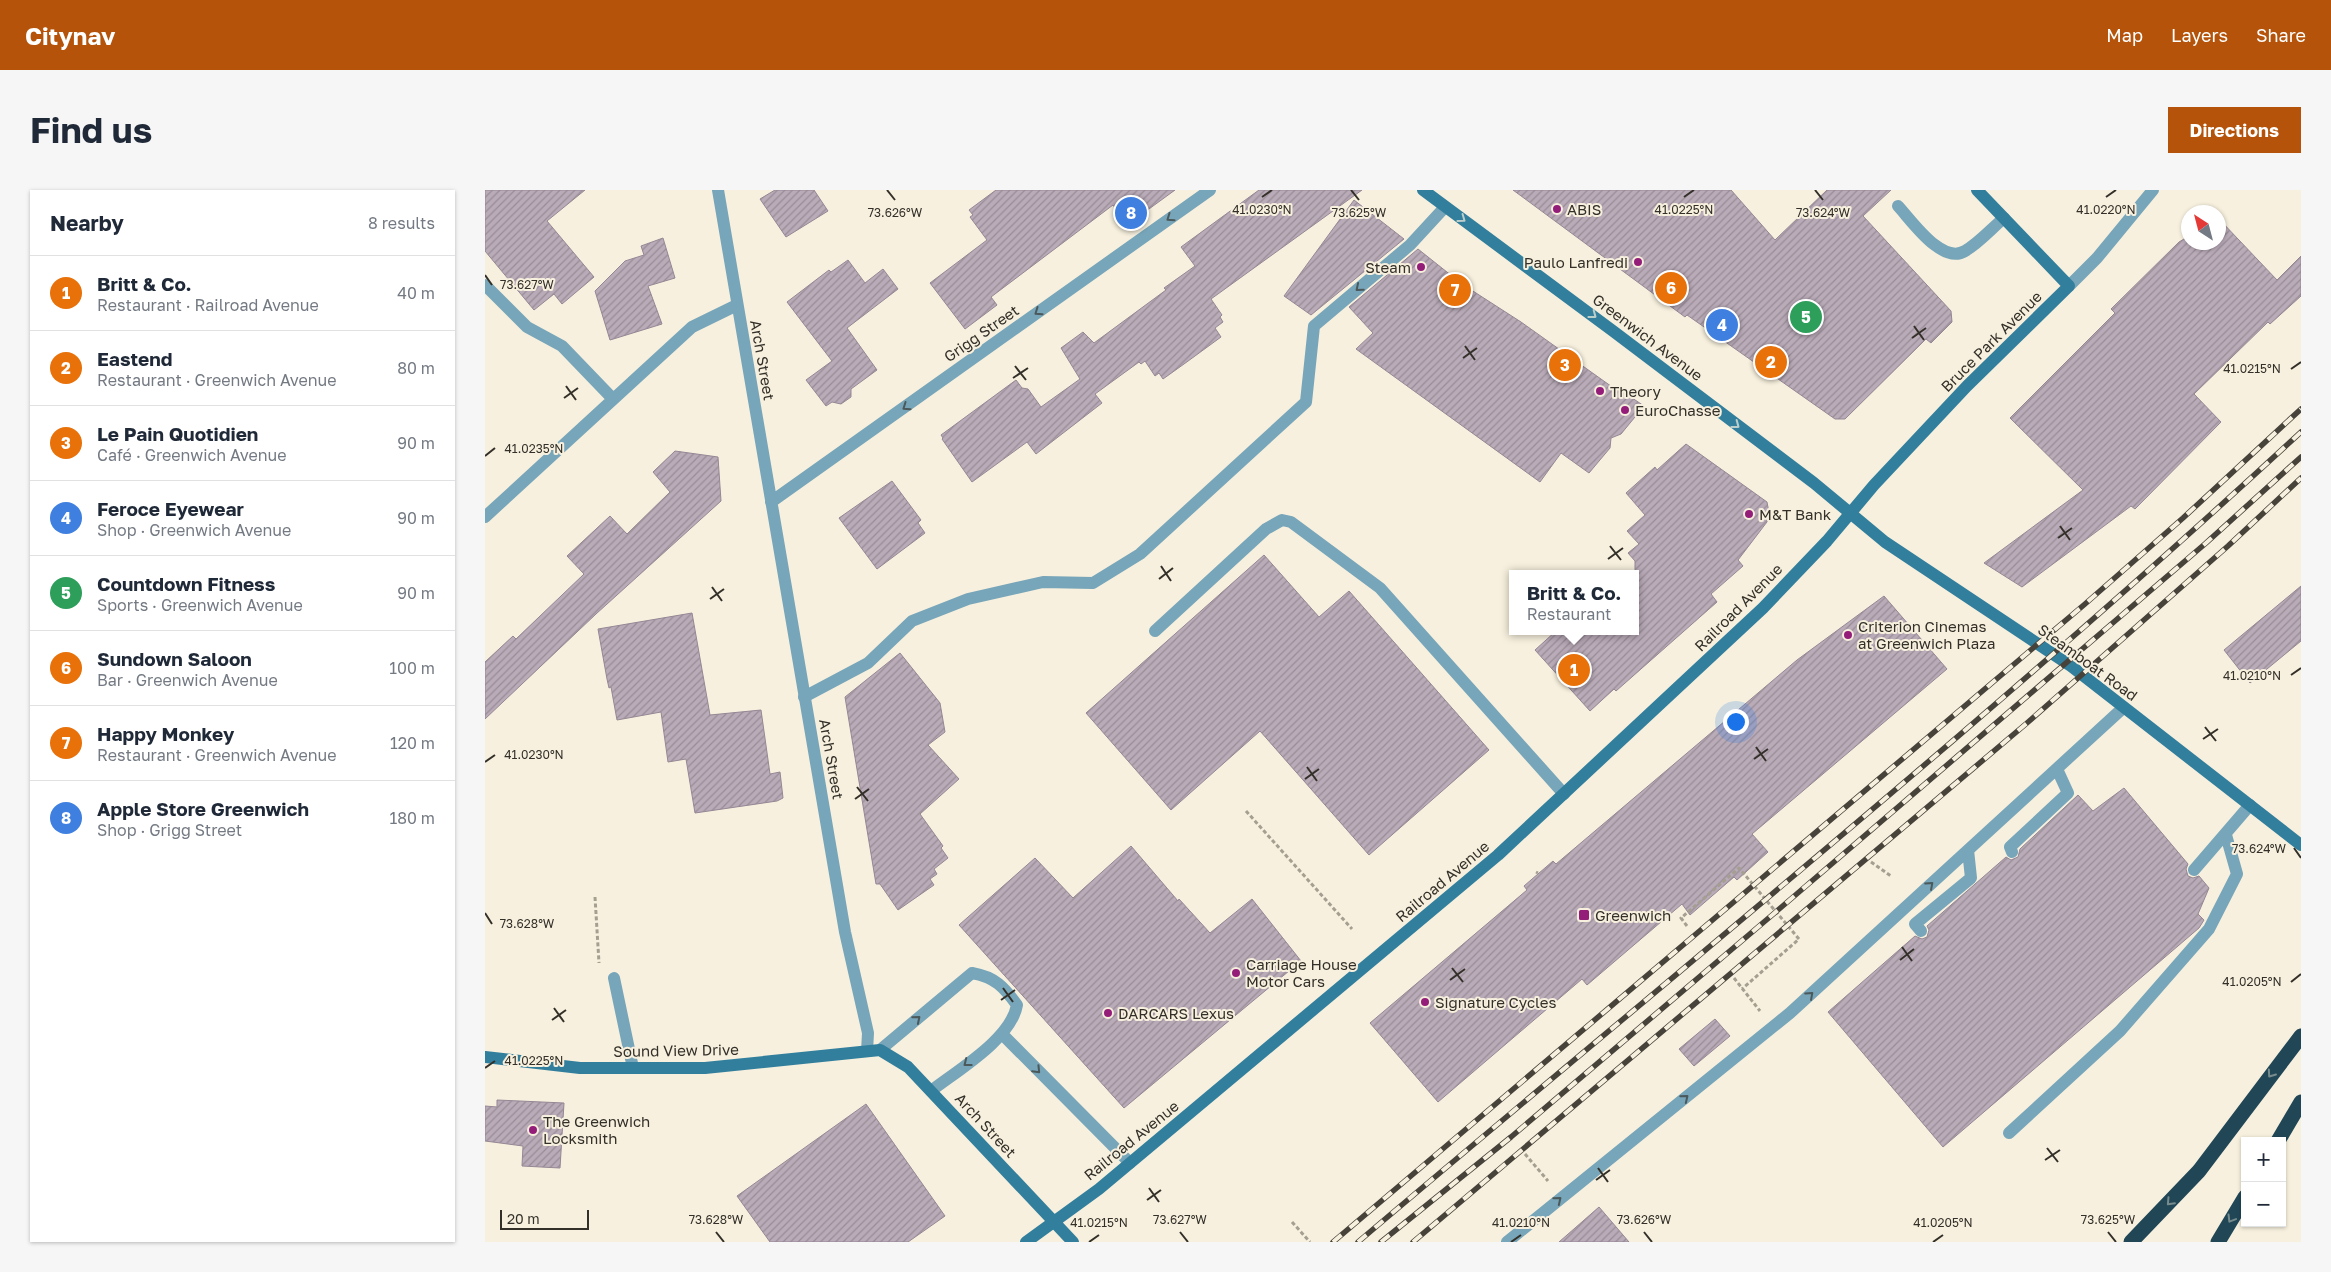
<!DOCTYPE html>
<html lang="en">
<head>
<meta charset="utf-8">
<style>
	:root { --surface:#fff; --page:#f6f6f7; --text:#1f2937; --muted:#747a83; --line:#e0e1e3; --accent:#b45309 }
	body { margin:0; font-family:"Golos Text",sans-serif; background:var(--page); color:var(--text) }
	.controls { position:absolute; right:15px; bottom:15px; display:grid; overflow:hidden; border-radius:0px; box-shadow:0 1px 4px #0004 }
	.controls button { width:45px; height:45px; display:grid; place-items:center; padding:0; border:0; border-bottom:1px solid var(--line); background:var(--surface); color:var(--text); font:25px sans-serif }
	.compass { position:absolute; left:1696px; top:15px; width:45px; height:45px; border-radius:50%; background:var(--surface); box-shadow:0 1px 4px #0004; rotate:324deg }
	.scale { position:absolute; left:15px; bottom:12px; width:89px; box-sizing:border-box; padding-left:5px; border:2px solid #333029; border-top:0; font-size:14px; line-height:18px; white-space:nowrap; color:#333029; -webkit-text-stroke:4px #f7f0de; paint-order:stroke }
	.you { position:absolute; left:1250px; top:531px; width:18px; height:18px; margin:-12px; border:4px solid #fff; border-radius:50%; background:#1a73e8; box-shadow:0 0 0 8px #1a73e833 }
	.badge { display:grid; place-items:center; width:32px; height:32px; border-radius:50%; background:var(--accent); color:#fff; font-size:16px; font-weight:700 }
	.pin { position:absolute; translate:-50% -50%; border:2px solid #fff; box-shadow:0 1px 5px #0006 }
	.popup { position:absolute; left:1024px; top:380px; width:130px; height:65px; box-sizing:border-box; display:grid; place-content:center; border-radius:0px; background:var(--surface); filter:drop-shadow(0 1px 4px #0005); font-size:16px; white-space:nowrap; color:var(--muted) }
	.popup b { font-size:19px; color:var(--text) }
	.popup::after { content:''; position:absolute; left:50%; top:100%; margin-left:-10px; border:10px solid transparent; border-top-color:var(--surface) }
	.list { margin:0; padding:0; list-style:none }
	h2 { display:flex; justify-content:space-between; align-items:center; height:65px; margin:0; padding:0 20px; font-size:21px }
	h2 small { font-size:16px; font-weight:400; color:var(--muted) }
	.list li { display:grid; grid-template-columns:32px 1fr auto; gap:15px; align-items:center; box-sizing:border-box; height:75px; padding:0 20px; border-top:1px solid var(--line) }
	.list b { display:block; font-size:19px; white-space:nowrap }
	.list p { margin:0; font-size:16px; white-space:nowrap; color:var(--muted) }
	.list em { font-size:16px; font-style:normal; color:var(--muted) }
	.map { position:relative; flex:none; width:1816px; height:1052px; overflow:hidden; border-radius:0px }
	header { display:flex; align-items:center; gap:30px; box-sizing:border-box; height:70px; padding:0 25px; background:var(--accent); color:#fff }
	header strong { font-size:24px }
	nav { display:flex; gap:28px; margin-inline-start:auto; font-size:18px }
	.intro { display:flex; align-items:center; justify-content:space-between; box-sizing:border-box; height:120px; padding:0 30px }
	h1 { margin:0; font-size:35px }
	.button { padding:12px 22px; border-radius:0px; background:var(--accent); color:#fff; font-size:18px; font-weight:700 }
	main { display:flex; gap:30px; padding:0 30px }
	aside { flex:1; background:var(--surface); border-radius:0px; box-shadow:0 1px 4px #0004 }
	.map>svg:first-child { display:block }
	.building { fill:url(#building-hatch); stroke:#958794 }
	.lines { fill:none; stroke-linecap:round; stroke-linejoin:round }
	.path { stroke:#a49f91; stroke-width:3; stroke-dasharray:4 2.5; stroke-linecap:butt }
	.service { stroke:#77a5b9; stroke-width:12 }
	.minor { stroke:#77a5b9; stroke-width:12 }
	.secondary { stroke:#327f9d; stroke-width:12 }
	.motorway { stroke:#214757; stroke-width:15 }
	.rail-casing { stroke:#47433b; stroke-width:5.5 }
	.rail { stroke:#f7f0de; stroke-width:4; stroke-dasharray:11; stroke-linecap:butt }
	.oneway { stroke:#4b595b }
	.oneway2 { stroke:#bcceca }
	.oneway3 { stroke:#778b8d }
	.ticks { fill:none; stroke:#333029; stroke-width:2 }
	.poi-dot { fill:#941d7a; stroke:#f7f0de; stroke-width:2 }
	.labels { text-anchor:middle; dominant-baseline:central; stroke-width:4; stroke-linejoin:round; paint-order:stroke }
	.poi-label { font-size:15px; fill:#333029; stroke:#f7f0de; text-anchor:start }
	.street-label { font-size:15px; fill:#333029; stroke:#f7f0de }
	.ticks-label { font-size:12px; text-anchor:middle; fill:#333029; stroke:#f7f0de; stroke-width:4; stroke-linejoin:round; paint-order:stroke }
</style>
</head>
<body>
<header>
<strong>Citynav</strong>
<nav><a>Map</a><a>Layers</a><a>Share</a></nav>
</header>
<div class="intro"><h1>Find us</h1><a class="button">Directions</a></div>
<main>
<aside>
<h2>Nearby<small>8 results</small></h2>
<ul class="list">
<li><span class="badge" style="background:#e8710a">1</span><div><b>Britt &amp; Co.</b><p>Restaurant · Railroad Avenue</p></div><em>40 m</em></li>
<li><span class="badge" style="background:#e8710a">2</span><div><b>Eastend</b><p>Restaurant · Greenwich Avenue</p></div><em>80 m</em></li>
<li><span class="badge" style="background:#e8710a">3</span><div><b>Le Pain Quotidien</b><p>Café · Greenwich Avenue</p></div><em>90 m</em></li>
<li><span class="badge" style="background:#3f7fe0">4</span><div><b>Feroce Eyewear</b><p>Shop · Greenwich Avenue</p></div><em>90 m</em></li>
<li><span class="badge" style="background:#2e9e5b">5</span><div><b>Countdown Fitness</b><p>Sports · Greenwich Avenue</p></div><em>90 m</em></li>
<li><span class="badge" style="background:#e8710a">6</span><div><b>Sundown Saloon</b><p>Bar · Greenwich Avenue</p></div><em>100 m</em></li>
<li><span class="badge" style="background:#e8710a">7</span><div><b>Happy Monkey</b><p>Restaurant · Greenwich Avenue</p></div><em>120 m</em></li>
<li><span class="badge" style="background:#3f7fe0">8</span><div><b>Apple Store Greenwich</b><p>Shop · Grigg Street</p></div><em>180 m</em></li>
</ul>
</aside>
<div class="map">
<svg width="1816" height="1052" viewBox="0 0 1816 1052">
	<defs>
		<pattern id="building-hatch" width="6" height="6" patternUnits="userSpaceOnUse" patternTransform="scale(1.25)"><rect width="6" height="6" fill="#baabb9"/><path d="M-1 1l2-2M0 6l6-6M5 7l2-2" fill="none" stroke="#988c96"/></pattern>
	</defs>
	<rect width="100%" height="100%" fill="#f7f0de"/>
	<path class="building" d="M0 0H100L62 31 109 87 77 114 69 104 49 120 0 61Z
		M290 0H329L343 21 301 47 275 9Z
		M511 0H690L642 35 628 15 506 107 512 115 480 139 445 93 502 50 485 27 488 25 484 20Z
		M774 0H877L726 109 737 125 735 127 738 132 730 138 736 147 699 174 678 189 674 183 670 186 660 171 656 174 654 172 610 204 617 213 551 264 542 252 487 292 457 249 458 248 456 245 531 190 537 198 543 199 556 217 595 189 576 158 598 142 609 153 681 100 679 98 710 76 696 57Z
		M1028 0H1246L1290 50 1342 0H1406L1378 26 1466 121 1467 132 1446 153 1441 149 1360 229H1350L1202 125 1200 127Z
		M869 10 919 49 826 125 799 106Z
		M1734 29 1792 90 1816 66V106L1785 134 1783 132 1709 204 1736 232 1650 319 1646 316 1537 397 1499 373 1598 300 1525 228 1630 123 1626 119 1694 52 1704 46V52H1734Z
		M178 48 190 88 163 96 177 134 125 150 110 101 140 71 159 65 156 56Z
		M933 59 977 94 1036 132 1130 199 1131 197 1159 216 1136 244 1126 248 1125 258 1104 283 1076 263 1055 292 871 159 888 143 864 117Z
		M363 70 380 93 398 79 413 99 362 138 392 180 366 199V207L356 214 347 212 341 216 321 190 347 171 302 112 344 80 346 82Z
		M1201 254 1282 312 1285 328 1253 370 1258 376 1226 404 1232 412 1131 501 1129 499 1105 521 1050 460 1071 441H1150V371L1143 363 1154 354 1142 341 1160 325 1141 303 1170 277 1172 280Z
		M190 261 233 267 236 311 111 424 0 529V472L28 446 31 449 99 384 82 366 125 326 142 344 185 302 168 282Z
		M407 291 436 330 433 333 440 343 392 379 354 328Z
		M779 365 834 427 864 401 1004 560 884 665 775 541 686 620 601 523Z
		M1816 396V451L1765 493 1739 460Z
		M1399 406 1462 479 1267 644 1283 662 1252 690 1249 687 1205 725 1197 714 1102 795 1097 789 953 912 885 833 1042 700 1039 696 1068 671 1071 674 1312 470Z
		M207 423 225 525 276 520 285 584 295 582 298 608 292 611 210 623 201 569 183 572 176 522 132 530 126 497 124 498 122 489 113 439Z
		M415 463 455 513 460 542 443 555 474 589 435 624 458 656 456 658 463 668 449 679 452 684 445 689 449 695 413 720 395 694H391L360 507Z
		M1639 598 1703 674 1701 679 1703 686 1708 688 1714 686 1724 698 1713 724 1719 730 1714 738 1458 957 1343 822 1430 746 1437 749 1442 747 1444 740 1442 736 1521 667 1526 670 1533 667 1535 659 1593 605 1608 621Z
		M646 656 693 711 694 709 725 743 767 709 816 771 639 918 474 735 550 668 588 708Z
		M1230 829 1245 846 1209 876 1194 859Z
		M12 910 79 913 75 978 37 976 38 956 0 951V916L12 917Z
		M381 914 460 1026 423 1052H285L252 1006Z
		M1114 1017 1144 1052H1074Z"/>
	<g class="lines">
		<path class="path" d="M761 621 867 739
			M1386 672 1406 686
			M1051 682 1053 683
			M110 707 114 773
			M1202 736 1196 728 1254 678 1314 749 1257 799
			M1249 788 1275 821
			M1040 964 1063 991
			M807 1032 825 1052"/>
		<path class="service" d="M1413 16C1427 31 1457 75 1480 61 1494 53 1506 39 1519 28
			M0 95 42 137 77 156 128 209
			M0 327 207 137 252 115
			M670 441 781 339 797 330 806 332 895 398 1079 604
			M319 507 383 473 427 431 483 409 558 392 608 393 655 364 821 212 829 136 925 55 960 17
			M1527 662 1525 657 1583 603 1572 579
			M1709 680 1765 615
			M1436 741 1430 734 1486 688 1483 660
			M129 788 148 878
			M518 845 645 973
			M395 860 487 783C510 787 519 797 532 815 526 849 473 880 446 901
			M1524 943 1635 841 1724 739 1752 684 1741 645
			M1022 1052 1305 823 1638 518"/>
		<path class="minor" d="M233 0 360 742 383 843 382 861
			M1584 96 1612 68 1668 0
			M286 312 725 0"/>
		<path class="secondary" d="M938 0 1128 141 1329 293 1400 352 1586 476 1816 655
			M0 867 95 878H220L395 860 423 877 588 1052
			M541 1052 614 999 1013 665 1278 418 1342 351 1389 295 1482 196 1584 96 1492 0"/>
		<path class="motorway" d="M1793 951 1816 912
			M1646 1052 1714 981 1816 846
			M1733 1052 1760 1007"/>
		<g class="rail-casing">
			<path id="rail" d="M848 1052 1600 414 1698 328 1816 219
				M873 1052C1189 784 1512 523 1816 242
				M896 1052 1026 947 1286 726 1721 353 1816 267
				M928 1052 1542 533 1743 356 1816 288"/>
		</g>
		<use href="#rail" class="rail"/>
	</g>
	<defs><path id="oneway-chevron" d="M-2-3.5L2.5 0L-2 3.5" fill="none" stroke-width="1.6" stroke-linecap="round" stroke-linejoin="round" transform="scale(1.25)"/></defs>
	<g class="oneway">
		<use href="#oneway-chevron" transform="translate(685 28) rotate(145)"/>
		<use href="#oneway-chevron" transform="translate(874 98) rotate(140)"/>
		<use href="#oneway-chevron" transform="translate(553 122) rotate(145)"/>
		<use href="#oneway-chevron" transform="translate(421 217) rotate(145)"/>
		<use href="#oneway-chevron" transform="translate(1445 695) rotate(-42)"/>
		<use href="#oneway-chevron" transform="translate(1325 805) rotate(-42)"/>
		<use href="#oneway-chevron" transform="translate(432 829) rotate(-40)"/>
		<use href="#oneway-chevron" transform="translate(482 873) rotate(142)"/>
		<use href="#oneway-chevron" transform="translate(552 880) rotate(46)"/>
		<use href="#oneway-chevron" transform="translate(1200 908) rotate(-39)"/>
		<use href="#oneway-chevron" transform="translate(1073 1010) rotate(-39)"/>
	</g>
	<g class="oneway2">
		<use href="#oneway-chevron" transform="translate(977 29) rotate(36)"/>
		<use href="#oneway-chevron" transform="translate(1108 125) rotate(37)"/>
		<use href="#oneway-chevron" transform="translate(1251 235) rotate(37)"/>
	</g>
	<g class="oneway3">
		<use href="#oneway-chevron" transform="translate(1786 884) rotate(125)"/>
		<use href="#oneway-chevron" transform="translate(1685 1012) rotate(133)"/>
		<use href="#oneway-chevron" transform="translate(1746 1029) rotate(121)"/>
	</g>
	<path class="ticks" d="M402 0 410 10M866 0 874 10M1330 0 1338 10M777 7 787 0M1199 7 1209 0M1621 7 1631 0M0 85 7 95M1429 136 1439 150M1427 148 1441 138M980 156 990 170M978 168 992 158M530 176 541 190M1806 179 1816 172M528 188 543 178M81 196 91 210M79 208 93 198M0 266 10 258M1575 336 1585 350M1573 348 1587 338M1125 356 1136 370M1123 369 1138 358M676 376 686 391M674 389 688 378M227 397 237 411M225 409 239 399M1806 485 1816 478M1720 537 1731 551M1718 549 1733 539M1271 557 1281 571M1269 569 1283 559M0 572 10 565M822 577 832 591M820 589 834 579M372 597 383 611M370 609 384 599M1809 658 1816 668M0 723 7 734M1417 757 1427 771M1415 770 1429 759M967 778 978 792M965 790 980 779M1806 792 1816 784M518 798 528 812M516 810 530 800M69 818 79 832M67 830 81 820M0 878 10 871M1562 958 1573 972M1560 970 1575 960M1113 978 1123 992M1111 990 1125 980M664 998 674 1012M662 1010 676 1000M231 1042 239 1052M695 1042 703 1052M1159 1042 1167 1052M1623 1042 1631 1052M604 1052 614 1045M1026 1052 1036 1045M1448 1052 1458 1045"/>
	<g class="poi-dot">
		<circle cx="1072" cy="19" r="5"/>
		<circle cx="1153" cy="72" r="5"/>
		<circle cx="936" cy="77" r="5"/>
		<circle cx="1115" cy="201" r="5"/>
		<circle cx="1140" cy="220" r="5"/>
		<circle cx="1264" cy="324" r="5"/>
		<circle cx="1363" cy="445" r="5"/>
		<rect x="1093" y="719" width="12" height="12" rx="2.5"/>
		<circle cx="751" cy="783" r="5"/>
		<circle cx="940" cy="812" r="5"/>
		<circle cx="623" cy="823" r="5"/>
		<circle cx="48" cy="940" r="5"/>
	</g>
	<g class="labels">
		<g class="poi-label">
			<text x="1082" y="19">ABIS</text>
			<text x="1143" y="72" text-anchor="end">Paulo Lanfredi</text>
			<text x="926" y="77" text-anchor="end">Steam</text>
			<text x="1125" y="201">Theory</text>
			<text x="1150" y="220">EuroChasse</text>
			<text x="1274" y="324">M&amp;T Bank</text>
			<text x="1373" y="436">Criterion Cinemas<tspan x="1373" dy="17">at Greenwich Plaza</tspan></text>
			<text x="1110" y="725">Greenwich</text>
			<text x="761" y="774">Carriage House<tspan x="761" dy="17">Motor Cars</tspan></text>
			<text x="950" y="812">Signature Cycles</text>
			<text x="633" y="823">DARCARS Lexus</text>
			<text x="58" y="931">The Greenwich<tspan x="58" dy="17">Locksmith</tspan></text>
		</g>
		<g class="street-label">
			<text transform="translate(496 143) rotate(-35)">Grigg Street</text>
			<text transform="translate(1163 147) rotate(37)">Greenwich Avenue</text>
			<text transform="translate(1506 151) rotate(-45)">Bruce Park Avenue</text>
			<text transform="translate(278 170) rotate(80)">Arch Street</text>
			<text transform="translate(1253 417) rotate(-45)">Railroad Avenue</text>
			<text transform="translate(1603 472) rotate(36)">Steamboat Road</text>
			<text transform="translate(347 569) rotate(80)">Arch Street</text>
			<text transform="translate(957 691) rotate(-40)">Railroad Avenue</text>
			<text transform="translate(191 860) rotate(-1)">Sound View Drive</text>
			<text transform="translate(501 935) rotate(47)">Arch Street</text>
			<text transform="translate(646 950) rotate(-39)">Railroad Avenue</text>
		</g>
	</g>
	<g class="ticks-label">
		<text x="777" y="24">41.0230°N</text>
		<text x="1199" y="24">41.0225°N</text>
		<text x="1621" y="24">41.0220°N</text>
		<text x="410" y="27">73.626°W</text>
		<text x="874" y="27">73.625°W</text>
		<text x="1338" y="27">73.624°W</text>
		<text x="42" y="99">73.627°W</text>
		<text x="1767" y="183">41.0215°N</text>
		<text x="49" y="263">41.0235°N</text>
		<text x="1767" y="490">41.0210°N</text>
		<text x="49" y="569">41.0230°N</text>
		<text x="1774" y="663">73.624°W</text>
		<text x="42" y="738">73.628°W</text>
		<text x="1767" y="796">41.0205°N</text>
		<text x="49" y="875">41.0225°N</text>
		<text x="231" y="1034">73.628°W</text>
		<text x="695" y="1034">73.627°W</text>
		<text x="1159" y="1034">73.626°W</text>
		<text x="1623" y="1034">73.625°W</text>
		<text x="614" y="1037">41.0215°N</text>
		<text x="1036" y="1037">41.0210°N</text>
		<text x="1458" y="1037">41.0205°N</text>
	</g>
</svg>
<div class="controls">
<button>+</button>
<button>−</button>
</div>
<svg class="compass" viewBox="-18 -18 36 36"><path d="M0-13l5 13h-10z" fill="#e53935"/><path d="M0 13l5-13h-10z" fill="#747a83"/></svg>
<div class="scale">20 m</div>
<div class="you"></div>
<div class="pin badge" style="left:1089px;top:480px;background:#e8710a">1</div>
<div class="popup"><b>Britt &amp; Co.</b>Restaurant</div>
<div class="pin badge" style="left:1286px;top:172px;background:#e8710a">2</div>
<div class="pin badge" style="left:1080px;top:175px;background:#e8710a">3</div>
<div class="pin badge" style="left:1237px;top:135px;background:#3f7fe0">4</div>
<div class="pin badge" style="left:1321px;top:127px;background:#2e9e5b">5</div>
<div class="pin badge" style="left:1186px;top:98px;background:#e8710a">6</div>
<div class="pin badge" style="left:970px;top:100px;background:#e8710a">7</div>
<div class="pin badge" style="left:646px;top:23px;background:#3f7fe0">8</div>
</div>
</main>
</body>
</html>
